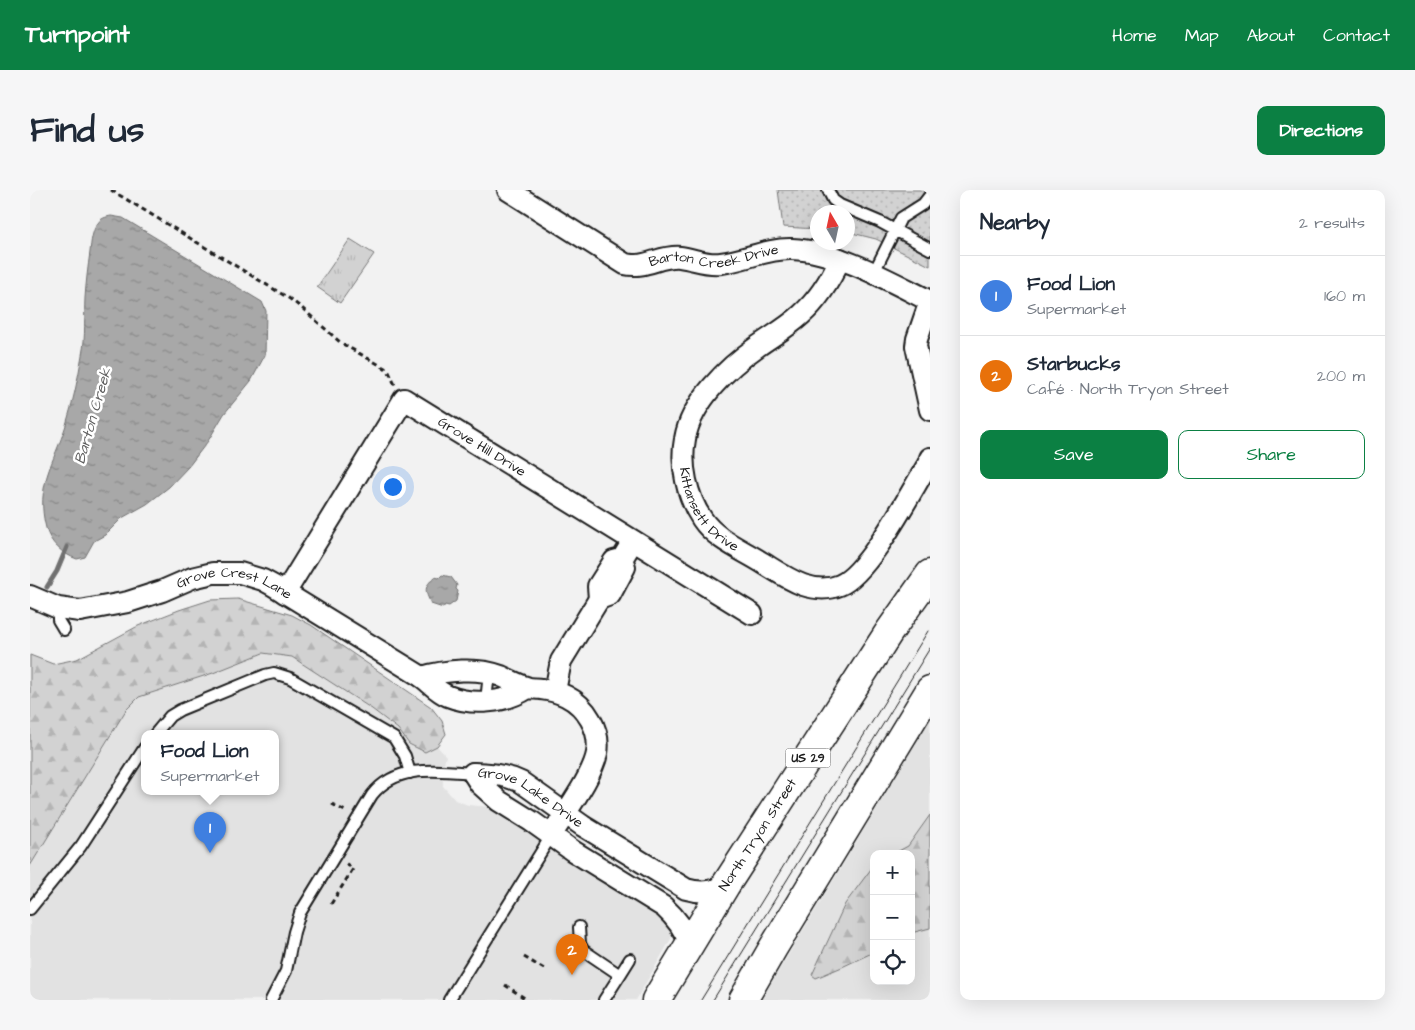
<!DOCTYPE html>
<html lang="en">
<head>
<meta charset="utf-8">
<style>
	:root { --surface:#fff; --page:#f6f6f7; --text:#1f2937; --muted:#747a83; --line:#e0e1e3; --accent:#0b8043 }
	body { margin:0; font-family:"Architects Daughter",sans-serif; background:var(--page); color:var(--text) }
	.controls { position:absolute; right:15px; bottom:15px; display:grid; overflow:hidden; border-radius:10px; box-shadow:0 5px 20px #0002 }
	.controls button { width:45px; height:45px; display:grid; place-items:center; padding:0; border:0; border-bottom:1px solid var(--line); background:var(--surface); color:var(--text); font:25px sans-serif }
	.compass { position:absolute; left:780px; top:15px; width:45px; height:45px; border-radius:50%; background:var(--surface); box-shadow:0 5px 20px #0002; rotate:351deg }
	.you { position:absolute; left:362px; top:296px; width:18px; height:18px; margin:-12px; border:4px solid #fff; border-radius:50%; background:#1a73e8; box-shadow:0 0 0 8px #1a73e833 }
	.badge { display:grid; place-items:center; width:32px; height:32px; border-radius:50%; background:var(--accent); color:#fff; font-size:16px; font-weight:700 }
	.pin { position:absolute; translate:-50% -41px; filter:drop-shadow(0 1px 2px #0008) }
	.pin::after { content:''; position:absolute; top:26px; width:18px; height:15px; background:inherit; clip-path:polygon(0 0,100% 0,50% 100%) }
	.popup { position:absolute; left:111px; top:540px; width:138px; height:65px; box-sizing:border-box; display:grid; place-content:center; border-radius:10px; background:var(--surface); filter:drop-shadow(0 1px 4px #0005); font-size:16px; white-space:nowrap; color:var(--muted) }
	.popup b { font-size:19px; color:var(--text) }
	.popup::after { content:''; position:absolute; left:50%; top:100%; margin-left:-10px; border:10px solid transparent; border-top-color:var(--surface) }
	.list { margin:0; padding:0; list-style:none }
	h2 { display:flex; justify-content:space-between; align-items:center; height:65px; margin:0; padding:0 20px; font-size:21px }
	h2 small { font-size:16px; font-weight:400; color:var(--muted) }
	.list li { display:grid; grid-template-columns:32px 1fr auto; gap:15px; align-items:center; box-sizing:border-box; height:80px; padding:0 20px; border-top:1px solid var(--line) }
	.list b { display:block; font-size:19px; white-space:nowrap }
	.list p { margin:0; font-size:16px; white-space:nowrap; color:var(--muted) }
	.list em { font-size:16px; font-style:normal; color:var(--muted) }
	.actions { display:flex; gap:10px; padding:15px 20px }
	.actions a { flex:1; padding:11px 0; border:1px solid var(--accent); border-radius:10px; text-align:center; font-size:18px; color:var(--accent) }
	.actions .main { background:var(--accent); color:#fff }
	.icon { flex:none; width:28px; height:28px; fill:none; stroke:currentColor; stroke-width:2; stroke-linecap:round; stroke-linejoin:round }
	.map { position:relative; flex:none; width:900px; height:810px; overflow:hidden; border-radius:10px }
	header { display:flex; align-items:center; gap:30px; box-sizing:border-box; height:70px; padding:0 25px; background:var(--accent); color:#fff }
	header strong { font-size:24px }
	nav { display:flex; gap:28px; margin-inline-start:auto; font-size:18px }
	.intro { display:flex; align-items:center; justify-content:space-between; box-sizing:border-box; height:120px; padding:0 30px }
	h1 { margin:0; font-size:35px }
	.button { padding:12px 22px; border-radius:10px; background:var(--accent); color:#fff; font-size:18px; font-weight:700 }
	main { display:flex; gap:30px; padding:0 30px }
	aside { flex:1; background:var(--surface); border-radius:10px; box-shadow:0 5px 20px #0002 }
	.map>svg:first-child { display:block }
	.built { fill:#e2e2e2; fill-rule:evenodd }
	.grass { fill:url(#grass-dots); stroke:#777 }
	.forest { fill:url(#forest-firs); stroke:#777 }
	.park { fill:url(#park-tufts); stroke:#777 }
	.water { fill:url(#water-ripples); stroke:#707070 }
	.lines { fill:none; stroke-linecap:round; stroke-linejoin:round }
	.stream { stroke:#707070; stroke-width:5 }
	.lane-casing { stroke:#1c1c1c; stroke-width:14 }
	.street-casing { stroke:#1c1c1c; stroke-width:24 }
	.primary-casing { stroke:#1c1c1c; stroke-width:31 }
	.path { stroke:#1c1c1c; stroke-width:3; stroke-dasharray:5 4; stroke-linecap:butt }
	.lane { stroke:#fff; stroke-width:10 }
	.street { stroke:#fff; stroke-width:20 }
	.primary { stroke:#fff; stroke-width:28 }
	.tram { stroke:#1c1c1c; stroke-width:1 }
	.labels { text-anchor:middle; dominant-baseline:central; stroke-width:5; stroke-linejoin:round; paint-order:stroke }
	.shield { fill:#fff; stroke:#606060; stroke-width:1 }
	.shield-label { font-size:12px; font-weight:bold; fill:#1c1c1c }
	.street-label { font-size:14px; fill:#1c1c1c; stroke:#fff }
	.water-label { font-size:15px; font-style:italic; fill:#5b5b5b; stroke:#fff }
</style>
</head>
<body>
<header>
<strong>Turnpoint</strong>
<nav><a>Home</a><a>Map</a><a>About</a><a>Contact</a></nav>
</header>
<div class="intro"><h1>Find us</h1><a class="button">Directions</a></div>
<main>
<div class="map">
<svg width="900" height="810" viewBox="0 0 900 810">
	<defs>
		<pattern id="grass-dots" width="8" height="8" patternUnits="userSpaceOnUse" patternTransform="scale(1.25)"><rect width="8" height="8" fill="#d2d2d2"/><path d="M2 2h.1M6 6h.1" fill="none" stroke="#b4b4b4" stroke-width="1.8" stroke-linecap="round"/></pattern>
		<pattern id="forest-firs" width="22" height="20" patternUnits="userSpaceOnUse" patternTransform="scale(1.25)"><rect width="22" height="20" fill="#d2d2d2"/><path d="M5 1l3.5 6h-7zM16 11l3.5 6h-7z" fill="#b4b4b4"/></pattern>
		<pattern id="park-tufts" width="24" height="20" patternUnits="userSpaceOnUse" patternTransform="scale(1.25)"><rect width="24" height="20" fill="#d2d2d2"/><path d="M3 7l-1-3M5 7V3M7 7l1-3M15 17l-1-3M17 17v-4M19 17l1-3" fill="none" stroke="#b4b4b4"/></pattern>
		<pattern id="water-ripples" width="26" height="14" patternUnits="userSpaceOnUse" patternTransform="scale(1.25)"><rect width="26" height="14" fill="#a8a8a8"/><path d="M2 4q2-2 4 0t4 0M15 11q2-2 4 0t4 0" fill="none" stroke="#888"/></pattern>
	</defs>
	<rect width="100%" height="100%" fill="#f2f2f2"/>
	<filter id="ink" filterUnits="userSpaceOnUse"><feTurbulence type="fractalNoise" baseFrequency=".02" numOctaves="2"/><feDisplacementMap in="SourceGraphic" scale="10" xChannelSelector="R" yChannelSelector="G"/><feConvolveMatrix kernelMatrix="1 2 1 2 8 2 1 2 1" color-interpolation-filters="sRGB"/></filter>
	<g filter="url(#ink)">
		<path class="built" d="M233 463 262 467 342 519 368 539 379 554 395 562 407 556 416 566 413 578V596L425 610 438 615 461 617 631 721 642 739 641 749 606 810H0V676L96 520 109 507 183 483ZM115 544H245V602H115Z
			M900 530V810H731L789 714ZM844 664H881V791H844Z"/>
		<path class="grass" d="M748 0H900V76L846 49 818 42V22H788L787 39 753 37Z"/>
		<path class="forest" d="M208 409 262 425 281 435 401 517 412 531 416 544 407 556 395 562 379 554 368 539 342 519 262 467 233 463 183 483 109 507 96 520 0 676V465L23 474 47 469 108 436 149 420 180 410Z
			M900 625V738L881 743V664H863L878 656Z
			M844 675V762L812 777 786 788 782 785 815 714Z"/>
		<path class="park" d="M320 49 344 64 310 113 287 97Z"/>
		<path class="water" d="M81 26 93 28 232 112 236 121 235 165 221 191 194 224 178 251 159 276 139 297 117 314 92 328 75 345 64 351 55 367 47 369C32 364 20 353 16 338 5 296 24 273 36 235 43 212 48 189 52 165 56 146 54 127 55 108 56 92 58 77 60 62 61 53 62 40 68 33 71 28 76 27 81 26Z
			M412 385 421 387 427 395 426 399 428 401 426 411 419 416 415 415 413 418 401 414C395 401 393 397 405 387L409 388Z"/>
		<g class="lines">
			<path class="stream" d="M17 397 27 381 37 357"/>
			<g class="lane-casing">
				<path id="lane" d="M798 0 803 10 810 15 850 32 900 59
					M843 84 871 28 893 14 900 5
					M28 418V430L34 440
					M456 511 459 483
					M125 544 140 526 150 520 235 485 244 483 260 488 364 548 375 566 380 583
					M0 719 51 656 115 557
					M549 737 550 754 553 760 590 785 574 810
					M590 785 600 769
					M241 810 256 781 264 742 270 723 342 605C366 574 407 580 443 583
					M419 810 521 646"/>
			</g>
			<g class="street-casing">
				<g id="street">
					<path id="s1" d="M478 0 595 74C615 79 631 65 650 67 665 69 676 75 691 73 715 70 738 58 762 59 808 61 860 91 900 111L887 149 886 156 900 220"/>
					<path id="s2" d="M810 69C800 91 789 109 771 125 758 137 742 146 728 156 698 177 661 212 655 249 650 275 657 307 672 329 686 350 713 360 733 373 746 381 759 390 773 395 785 399 798 400 810 395 839 383 880 303 898 274L900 268"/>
					<path d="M592 369 595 377 580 405 569 409 568 396 584 371 592 369 603 351"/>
					<path id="s3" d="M255 403 374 209 722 424"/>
					<path id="s4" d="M0 406 28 418 50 421 98 412 132 401 162 388 183 383H210L233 390 244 396 392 487"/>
					<path d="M498 498C475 513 443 516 418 506 408 502 400 493 392 487 416 480 448 477 471 486 480 490 487 494 496 497 500 499 506 498 511 499 520 500 528 502 536 506 556 516 571 540 567 563 563 586 534 624 521 646"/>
					<path d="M525 501 531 471 569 409"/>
					<path id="s5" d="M443 583C460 583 476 585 491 592L553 636 656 699C670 703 681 702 695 696"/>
					<path d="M443 583 450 594 469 611 501 631 543 661 634 717C646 728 654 738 659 753"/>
				</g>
			</g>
			<g class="primary-casing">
				<g id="primary">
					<path id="s6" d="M626 810 695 696 859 442 900 384"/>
					<path d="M713 810 743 758 900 500"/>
				</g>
			</g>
			<path class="path" d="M81 0 260 109 273 119 311 153 355 178 359 182 365 195
				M302 614 317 622
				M301 714 323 679 315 673
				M494 767 514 779
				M475 795 496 809"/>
			<use href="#lane" class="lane"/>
			<use href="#street" class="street"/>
			<use href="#primary" class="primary"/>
			<path class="tram" d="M671 810 898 441
				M683 810 900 458"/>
		</g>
	</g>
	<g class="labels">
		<rect class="shield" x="755.5" y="558.5" width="45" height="19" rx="4"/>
		<g class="shield-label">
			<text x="778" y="568">US 29</text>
		</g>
		<g class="street-label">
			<text stroke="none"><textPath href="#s1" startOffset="229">Barton Creek Drive</textPath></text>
			<text stroke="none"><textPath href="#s3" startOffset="319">Grove Hill Drive</textPath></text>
			<text stroke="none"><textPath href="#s2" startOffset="322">Kittansett Drive</textPath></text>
			<text stroke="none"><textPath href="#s4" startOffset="214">Grove Crest Lane</textPath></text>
			<text stroke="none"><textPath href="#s5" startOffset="64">Grove Lake Drive</textPath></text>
			<text stroke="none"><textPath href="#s6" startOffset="194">North Tryon Street</textPath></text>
		</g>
		<g class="water-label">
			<text transform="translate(63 226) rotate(-74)">Barton Creek</text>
		</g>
	</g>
</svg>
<div class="controls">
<button>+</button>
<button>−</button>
<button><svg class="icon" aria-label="locate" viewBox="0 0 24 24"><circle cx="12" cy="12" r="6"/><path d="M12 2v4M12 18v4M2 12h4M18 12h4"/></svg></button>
</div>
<svg class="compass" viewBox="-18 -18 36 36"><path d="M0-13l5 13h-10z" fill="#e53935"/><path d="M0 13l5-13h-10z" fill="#747a83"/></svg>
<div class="you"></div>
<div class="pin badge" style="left:180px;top:663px;background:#3f7fe0">1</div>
<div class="popup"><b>Food Lion</b>Supermarket</div>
<div class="pin badge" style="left:542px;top:785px;background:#e8710a">2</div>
</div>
<aside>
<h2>Nearby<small>2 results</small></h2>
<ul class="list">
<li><span class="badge" style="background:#3f7fe0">1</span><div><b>Food Lion</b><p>Supermarket</p></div><em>160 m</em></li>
<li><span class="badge" style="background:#e8710a">2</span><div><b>Starbucks</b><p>Café · North Tryon Street</p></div><em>200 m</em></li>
</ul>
<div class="actions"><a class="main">Save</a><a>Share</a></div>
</aside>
</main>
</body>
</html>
